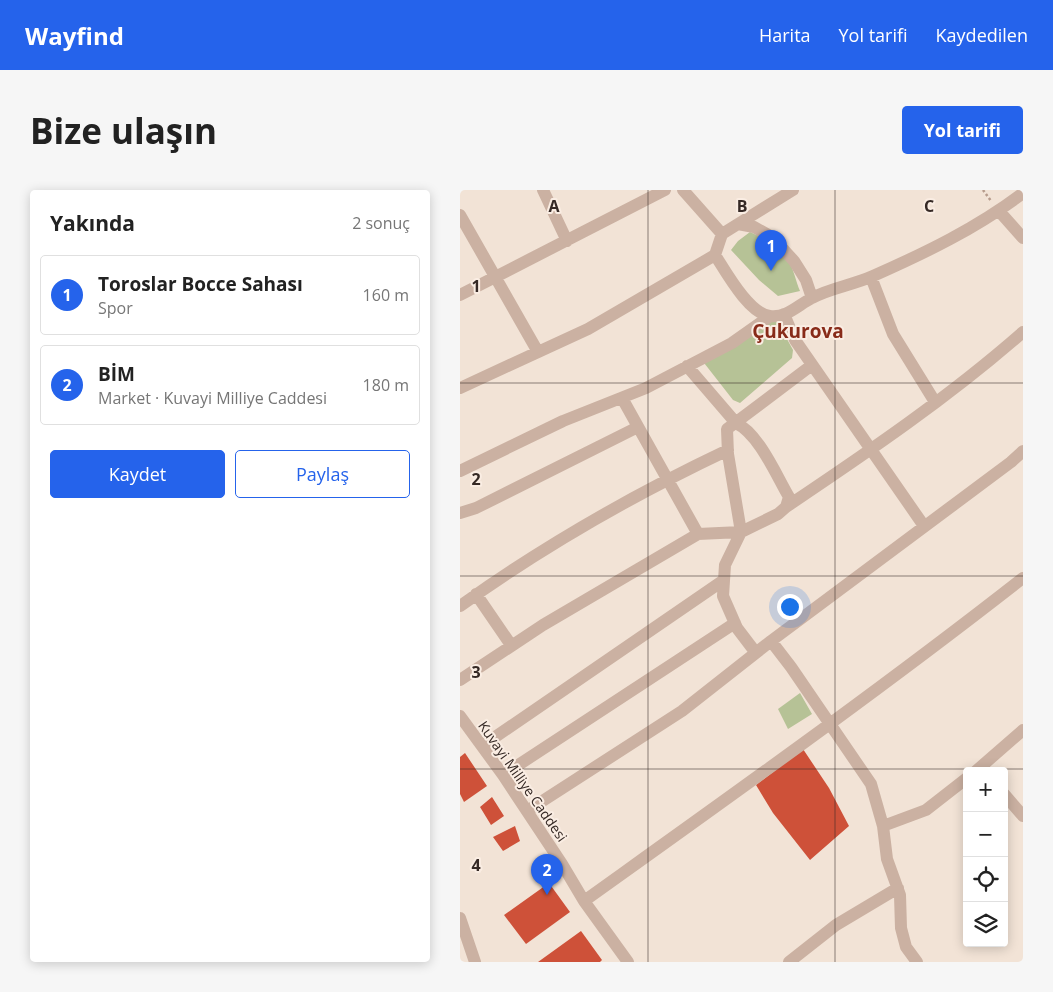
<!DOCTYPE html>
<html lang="tr">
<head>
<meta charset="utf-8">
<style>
	:root { --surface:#fff; --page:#f6f6f6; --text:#222; --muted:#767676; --line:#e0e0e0; --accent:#2563eb }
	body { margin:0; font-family:"Open Sans",sans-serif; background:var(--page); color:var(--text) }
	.controls { position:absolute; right:15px; bottom:15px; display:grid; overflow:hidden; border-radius:5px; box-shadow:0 2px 12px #0003 }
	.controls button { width:45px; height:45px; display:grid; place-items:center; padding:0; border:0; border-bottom:1px solid var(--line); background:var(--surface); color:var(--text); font:25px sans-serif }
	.you { position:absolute; left:329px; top:416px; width:18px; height:18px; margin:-12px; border:4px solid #fff; border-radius:50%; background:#1a73e8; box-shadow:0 0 0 8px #1a73e833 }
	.badge { display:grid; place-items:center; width:32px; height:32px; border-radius:50%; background:var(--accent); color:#fff; font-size:16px; font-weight:700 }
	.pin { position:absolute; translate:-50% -41px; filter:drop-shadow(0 1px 2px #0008) }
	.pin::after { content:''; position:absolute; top:26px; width:18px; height:15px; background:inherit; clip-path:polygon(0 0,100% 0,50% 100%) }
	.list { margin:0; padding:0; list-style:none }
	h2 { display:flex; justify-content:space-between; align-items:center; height:65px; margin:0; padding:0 20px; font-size:21px }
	h2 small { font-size:16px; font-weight:400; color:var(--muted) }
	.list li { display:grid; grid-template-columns:32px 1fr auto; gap:15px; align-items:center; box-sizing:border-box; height:80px; margin:0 10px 10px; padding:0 10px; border:1px solid var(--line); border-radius:5px }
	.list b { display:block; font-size:19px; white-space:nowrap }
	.list p { margin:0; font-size:16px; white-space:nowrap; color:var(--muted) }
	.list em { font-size:16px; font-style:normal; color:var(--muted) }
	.actions { display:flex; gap:10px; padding:15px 20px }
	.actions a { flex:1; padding:11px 0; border:1px solid var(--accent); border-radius:5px; text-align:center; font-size:18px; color:var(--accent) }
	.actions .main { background:var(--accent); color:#fff }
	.icon { flex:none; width:28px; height:28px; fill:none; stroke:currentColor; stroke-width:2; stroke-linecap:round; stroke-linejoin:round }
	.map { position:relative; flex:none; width:563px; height:772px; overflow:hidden; border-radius:5px }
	header { display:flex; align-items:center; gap:30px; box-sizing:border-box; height:70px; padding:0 25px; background:var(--accent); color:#fff }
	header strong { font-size:24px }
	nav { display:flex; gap:28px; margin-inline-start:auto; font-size:18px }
	.intro { display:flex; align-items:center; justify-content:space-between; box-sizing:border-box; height:120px; padding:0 30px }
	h1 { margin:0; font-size:35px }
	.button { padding:12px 22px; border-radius:5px; background:var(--accent); color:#fff; font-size:18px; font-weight:700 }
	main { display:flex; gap:30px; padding:0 30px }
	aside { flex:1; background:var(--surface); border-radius:5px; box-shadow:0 2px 12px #0003 }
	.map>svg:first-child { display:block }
	.green { fill:#b6c296 }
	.building { fill:#ce5139 }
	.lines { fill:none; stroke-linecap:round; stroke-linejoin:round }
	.path { stroke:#b69b8c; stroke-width:2.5; stroke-dasharray:2.5 2.5; stroke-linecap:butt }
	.minor { stroke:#cbb1a2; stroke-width:12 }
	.grid { fill:none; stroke:#352925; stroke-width:1; stroke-opacity:0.55 }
	.labels { text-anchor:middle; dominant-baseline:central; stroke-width:4; stroke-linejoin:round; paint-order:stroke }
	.street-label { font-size:14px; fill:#352925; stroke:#faede3 }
	.district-label { font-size:19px; font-weight:bold; fill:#882b19; stroke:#faede3 }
	.grid-label { font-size:16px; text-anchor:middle; font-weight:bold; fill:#352925; stroke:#faede3; stroke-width:4; stroke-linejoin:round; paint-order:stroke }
</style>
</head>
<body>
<header>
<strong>Wayfind</strong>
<nav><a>Harita</a><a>Yol tarifi</a><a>Kaydedilen</a></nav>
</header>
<div class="intro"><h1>Bize ulaşın</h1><a class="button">Yol tarifi</a></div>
<main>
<aside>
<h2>Yakında<small>2 sonuç</small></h2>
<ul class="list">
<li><span class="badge">1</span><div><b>Toroslar Bocce Sahası</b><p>Spor</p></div><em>160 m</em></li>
<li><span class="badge">2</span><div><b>BİM</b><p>Market · Kuvayi Milliye Caddesi</p></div><em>180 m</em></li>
</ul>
<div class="actions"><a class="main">Kaydet</a><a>Paylaş</a></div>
</aside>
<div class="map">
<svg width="563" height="772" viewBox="0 0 563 772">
	<rect width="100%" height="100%" fill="#f2e3d6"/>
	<path class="green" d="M290 42C304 48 320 58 328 71 334 79 336 92 340 101L318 106 299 90 271 60 278 51Z
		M316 129 333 160 332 168 280 213 273 210 241 169Z
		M340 503 352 524 328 539 318 519Z"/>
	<path class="building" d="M343 559 369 598 389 636 350 670 313 623 296 595Z
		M5 563 27 596 4 612 0 604V567Z
		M32 607 44 626 31 635 20 617Z
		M55 636 60 651 43 661 33 647Z
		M89 693 110 722 66 754 44 725Z
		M121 741 142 770 140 772H78Z"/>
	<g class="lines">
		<path class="path" d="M523 0 531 11"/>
		<path class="minor" d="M83 0 107 51
			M223 0 262 44
			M539 21 563 48
			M0 25 78 162
			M278 34 333 0
			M411 87 433 144 475 212
			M0 105 205 0
			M352 108 346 90 334 71 312 47 294 37 278 34 262 44 255 65C266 82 289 124 310 126 327 128 338 115 352 108 370 98 393 95 413 86 465 63 517 38 563 3
			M324 124 335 150 464 336
			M0 198 128 139 255 65
			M162 208 238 344
			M0 281 103 231 186 198 272 153 310 126
			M326 317C408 262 489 207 563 142
			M0 323 16 318 178 237
			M16 404 51 455
			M0 416C84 356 175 304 268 260
			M311 451 331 477 411 594 423 636 427 669 440 705 441 738 446 757 457 772
			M296 463 277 438 263 406 265 375 281 342 268 264 267 239 352 175
			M0 490 83 435 238 344 281 342 318 324 326 317 329 307C316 285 299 244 276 233L227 176
			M0 526 43 585 102 674 124 711 168 772
			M22 556 264 390
			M516 581 563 540
			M43 585 275 433
			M544 604 563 626
			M67 621 222 521 311 451 551 272 563 261
			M423 636 466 620 507 588
			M124 711C272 605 420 500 563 388
			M0 728 15 772
			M329 772 376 735 438 698"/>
	</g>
	<path class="grid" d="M188 0V772M375 0V772M0 193H563M0 386H563M0 579H563"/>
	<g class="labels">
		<g class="street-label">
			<text transform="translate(63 591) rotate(55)">Kuvayi Milliye Caddesi</text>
		</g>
		<g class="district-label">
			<text x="338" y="141">Çukurova</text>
		</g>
	</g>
	<g class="grid-label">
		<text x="94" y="22">A</text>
		<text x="282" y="22">B</text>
		<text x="469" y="22">C</text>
		<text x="16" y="102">1</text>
		<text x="16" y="295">2</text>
		<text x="16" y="488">3</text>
		<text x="16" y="681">4</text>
	</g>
</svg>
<div class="controls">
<button>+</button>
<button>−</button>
<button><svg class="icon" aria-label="locate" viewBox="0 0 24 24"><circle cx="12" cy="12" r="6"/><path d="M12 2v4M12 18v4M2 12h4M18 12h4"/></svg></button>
<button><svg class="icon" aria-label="layers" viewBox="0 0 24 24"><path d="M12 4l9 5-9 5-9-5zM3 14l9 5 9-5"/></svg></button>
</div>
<div class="you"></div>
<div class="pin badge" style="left:311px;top:81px">1</div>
<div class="pin badge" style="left:87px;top:705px">2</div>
</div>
</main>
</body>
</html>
